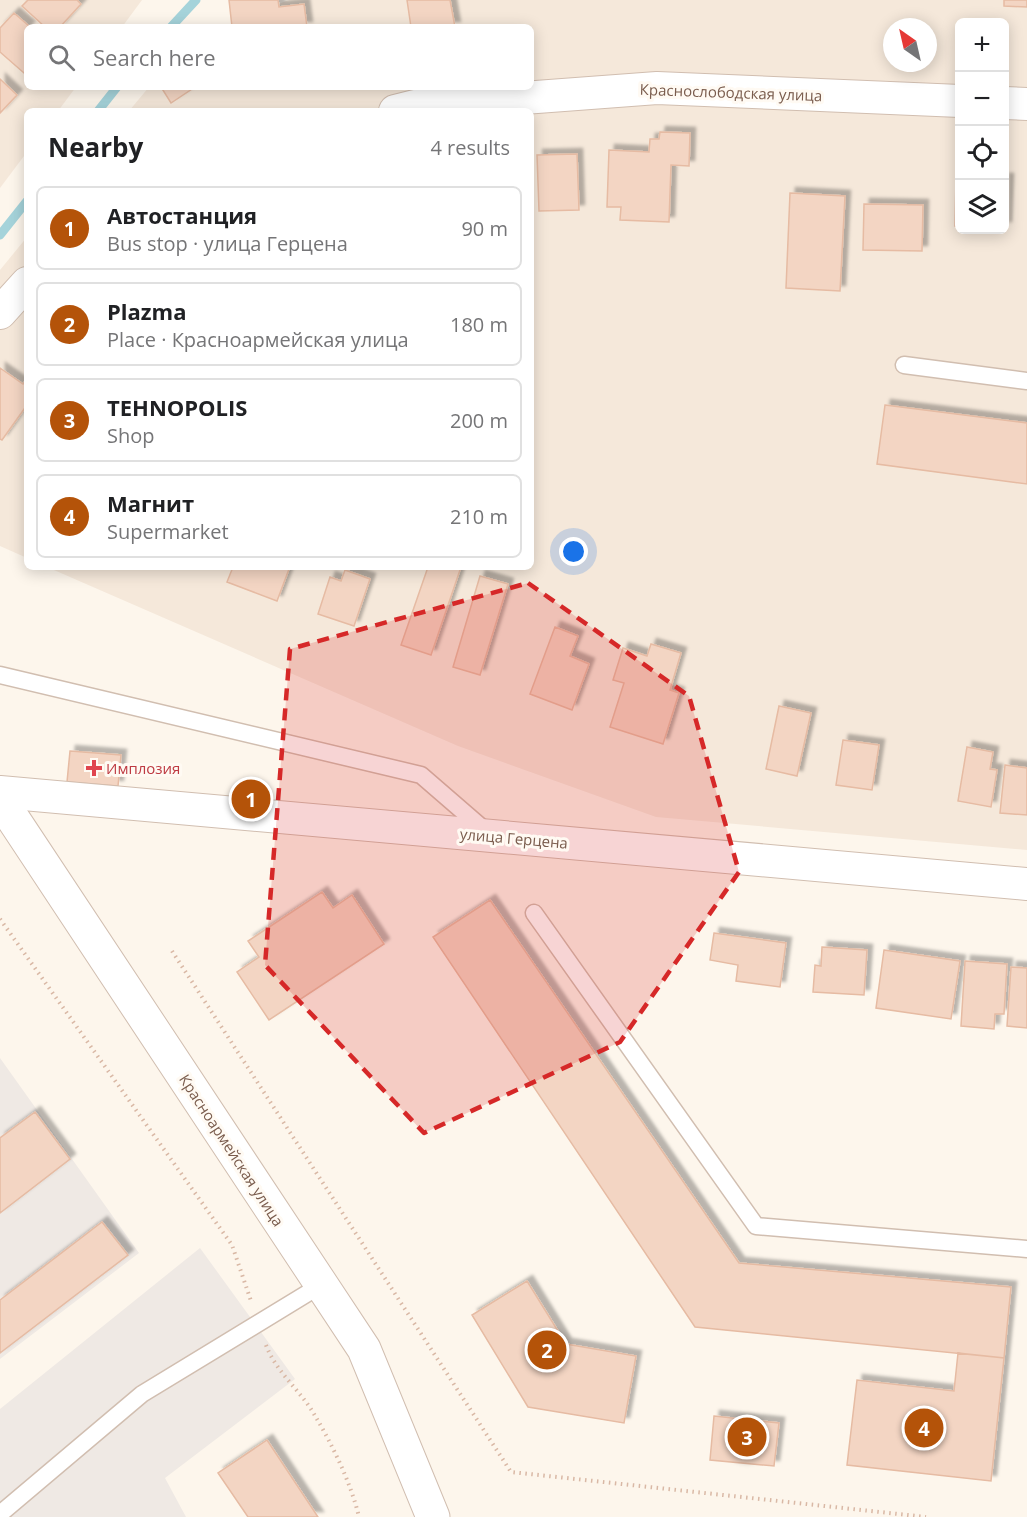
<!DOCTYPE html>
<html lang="en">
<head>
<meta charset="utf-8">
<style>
	:root { --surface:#fff; --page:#f6f6f6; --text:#202124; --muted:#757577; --line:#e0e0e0; --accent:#b45309 }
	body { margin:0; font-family:"Open Sans",sans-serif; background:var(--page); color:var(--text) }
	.controls { position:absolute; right:18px; top:18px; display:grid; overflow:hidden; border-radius:9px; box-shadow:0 3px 15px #0003 }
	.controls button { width:54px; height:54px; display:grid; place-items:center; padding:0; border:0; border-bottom:2px solid var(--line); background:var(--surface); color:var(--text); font:30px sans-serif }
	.compass { position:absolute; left:883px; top:18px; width:54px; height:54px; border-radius:50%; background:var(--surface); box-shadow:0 3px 15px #0003; rotate:326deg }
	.you { position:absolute; left:574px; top:552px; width:21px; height:21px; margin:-15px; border:4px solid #fff; border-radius:50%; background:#1a73e8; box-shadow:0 0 0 9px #1a73e833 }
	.badge { display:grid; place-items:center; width:39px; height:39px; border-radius:50%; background:var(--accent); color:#fff; font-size:20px; font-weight:700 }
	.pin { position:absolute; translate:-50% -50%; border:3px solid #fff; box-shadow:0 2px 6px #0006 }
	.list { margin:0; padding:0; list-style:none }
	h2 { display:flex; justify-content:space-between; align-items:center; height:78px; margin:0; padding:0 24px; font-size:26px }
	h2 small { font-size:20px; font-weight:400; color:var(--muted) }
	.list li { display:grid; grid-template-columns:39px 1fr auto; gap:18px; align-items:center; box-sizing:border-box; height:84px; margin:0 12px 12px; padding:0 12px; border:2px solid var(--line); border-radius:9px }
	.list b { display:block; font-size:22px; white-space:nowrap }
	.list p { margin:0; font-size:20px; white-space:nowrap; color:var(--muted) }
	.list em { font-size:20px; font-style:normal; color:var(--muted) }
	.icon { flex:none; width:33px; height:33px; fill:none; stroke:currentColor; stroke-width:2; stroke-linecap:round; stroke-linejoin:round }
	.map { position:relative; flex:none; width:1027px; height:1517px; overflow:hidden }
	.search { position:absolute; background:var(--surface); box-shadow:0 3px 15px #0003; left:24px; top:24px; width:510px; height:66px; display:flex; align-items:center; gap:15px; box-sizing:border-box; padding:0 21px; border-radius:9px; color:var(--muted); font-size:22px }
	.panel { position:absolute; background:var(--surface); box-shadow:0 3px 15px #0003; left:24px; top:108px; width:510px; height:462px; border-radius:9px }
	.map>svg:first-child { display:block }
	.residential { fill:#f5e8da; fill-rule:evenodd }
	.industrial { fill:#efe9e4 }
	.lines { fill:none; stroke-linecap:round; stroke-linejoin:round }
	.stream { stroke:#a5d3da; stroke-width:9 }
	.building { fill:#f3d5c3; stroke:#e6bba3; stroke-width:1.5; filter:url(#shadow) }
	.service-casing { stroke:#d1beb0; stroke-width:19 }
	.minor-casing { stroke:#d1beb0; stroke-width:34 }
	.tertiary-casing { stroke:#d1beb0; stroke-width:35 }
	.path { stroke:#d9b8a5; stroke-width:4; stroke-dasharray:1.5 4.5; stroke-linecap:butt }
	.service { stroke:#fff; stroke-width:16 }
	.minor { stroke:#fff; stroke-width:32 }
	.tertiary { stroke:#fff; stroke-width:33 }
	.marked { fill:#d62828; fill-opacity:0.2; stroke:#d62828; stroke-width:4.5; stroke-dasharray:12 8; stroke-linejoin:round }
	.health-dot { fill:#e0444e; stroke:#fffaf3; stroke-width:2 }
	.labels { text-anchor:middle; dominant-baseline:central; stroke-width:6; stroke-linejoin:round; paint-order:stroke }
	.street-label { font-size:15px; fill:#7a5c4d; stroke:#fffaf3 }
	.health-label { font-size:15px; fill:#be3a42; stroke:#fffaf3; text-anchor:start }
</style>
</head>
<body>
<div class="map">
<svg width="1027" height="1517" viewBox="0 0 1027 1517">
	<defs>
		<filter id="shadow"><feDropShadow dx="5.5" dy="-5.5" stdDeviation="1.5" flood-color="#0004"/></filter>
	</defs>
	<rect width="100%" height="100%" fill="#fdf6ec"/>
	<path class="residential" d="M0 0H142L122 27H27V87H76L58 111H27V152L0 188Z
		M289 0H1027V850L656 817 458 746 47 567H531V111H129L149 87H531V27H243L281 3ZM960 22H1004V230H960ZM892 27H928V63H892Z
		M27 237V558L0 546V270Z"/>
	<path class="industrial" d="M0 1058 139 1253 0 1359Z
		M200 1248 295 1379 165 1478 186 1517H0V1409Z"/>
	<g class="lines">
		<path class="stream" d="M171 27 196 0
			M98 111 117 87
			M0 235 27 201"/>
	</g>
	<path class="building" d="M28 0H77L81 4 60 27H45L22 6Z
		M229 0H278L279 7 304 4 307 27H232Z
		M407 0H450L455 27H411Z
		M1004 0H1027V7L1004 6Z
		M14 13 30 27H27V69L24 73 0 52V28Z
		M0 79 17 95 0 113Z
		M161 87H195L171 103Z
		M660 132 690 133 689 166 671 165 669 222 620 220 621 207H607L609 150 649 152 650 139H659Z
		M577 154 579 210 539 211 537 155Z
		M956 177H960V226H955Z
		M1004 179H1008L1006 227H1004Z
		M790 193 845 196 840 291 786 288Z
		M864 204 923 205 922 251 863 250Z
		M0 368 23 384 27 379V405L2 440 0 439Z
		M885 405 1027 423V484L877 464Z
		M233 567H283L289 569 277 601 227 582Z
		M428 567H461L431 655 401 645Z
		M345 570 370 579 354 626 318 614 330 577 341 581Z
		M480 576 508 584 480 675 453 667Z
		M555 627 578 636 570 656 589 664 572 710 530 694Z
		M651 644 681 653 670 690 679 693 663 744 610 727 624 683 613 680 623 648 647 656Z
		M779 706 811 713 797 776 766 769Z
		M843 740 879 745 872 790 836 785Z
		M967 747 993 752 990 769 997 770 991 807 958 801Z
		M70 751 121 755 118 786 67 782Z
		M1005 765 1027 768V815L1000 813Z
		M322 892 333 908 352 895 384 944 269 1020 237 972 259 957 248 941Z
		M490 900 739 1263 1011 1287 1004 1358 695 1327 433 937Z
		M714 933 786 943 780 987 736 981 738 965 710 960Z
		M822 947 867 950 864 995 813 992 815 965 821 966Z
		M884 950 960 961 951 1019 876 1008Z
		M965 961 1007 964 1004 1014H995L994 1029 961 1026Z
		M1011 967 1027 968V1028L1007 1026Z
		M35 1112 70 1159 0 1213V1138Z
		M102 1222 128 1255 0 1353V1300Z
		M527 1281 566 1344 636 1356 624 1423 528 1407 472 1315Z
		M958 1353 1004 1358 991 1481 847 1465 857 1380 954 1391Z
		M714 1416 779 1423 774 1466 710 1460Z
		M267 1440 318 1517H248L218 1473Z"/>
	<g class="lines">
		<g class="service-casing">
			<path id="service" d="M904 365 1027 381
				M0 675 421 775 488 833
				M534 913 756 1226 1027 1249
				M0 1514 142 1394 321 1285"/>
		</g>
		<g class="minor-casing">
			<path id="minor" d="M1004 103 1027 104
				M395 111 415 106 657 88 960 101
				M0 313 27 283
				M0 792 1027 884"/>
		</g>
		<g class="tertiary-casing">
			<path id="tertiary" d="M0 799 364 1349 433 1517"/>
		</g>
		<path class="path" d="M0 919 232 1245 251 1301
			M172 951 511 1472 926 1517
			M266 1345C276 1372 300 1390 314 1414 332 1444 351 1483 359 1517"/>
		<use href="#service" class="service"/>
		<use href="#minor" class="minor"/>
		<use href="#tertiary" class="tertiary"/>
	</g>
	<path class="marked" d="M528 583 689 696 739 872 620 1042 424 1133 265 965 290 649Z"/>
	<path class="health-dot" d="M91 759h6v6h6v6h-6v6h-6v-6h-6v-6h6z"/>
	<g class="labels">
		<g class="street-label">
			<text transform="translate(731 92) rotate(2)">Краснослободская улица</text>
			<text transform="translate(514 838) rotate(5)">улица Герцена</text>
			<text transform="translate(232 1150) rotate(57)">Красноармейская улица</text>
		</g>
		<g class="health-label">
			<text x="106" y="768">Имплозия</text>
		</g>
	</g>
</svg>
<div class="controls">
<button>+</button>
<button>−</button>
<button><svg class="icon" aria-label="locate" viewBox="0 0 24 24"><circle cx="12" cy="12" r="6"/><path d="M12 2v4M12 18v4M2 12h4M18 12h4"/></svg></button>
<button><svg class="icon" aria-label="layers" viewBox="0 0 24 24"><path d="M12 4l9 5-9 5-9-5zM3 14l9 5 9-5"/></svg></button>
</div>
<svg class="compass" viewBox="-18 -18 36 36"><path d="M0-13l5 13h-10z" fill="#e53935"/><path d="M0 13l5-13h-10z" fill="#757577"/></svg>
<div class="you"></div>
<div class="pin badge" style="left:251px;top:799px">1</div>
<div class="pin badge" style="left:547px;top:1350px">2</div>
<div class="pin badge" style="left:747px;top:1437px">3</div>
<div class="pin badge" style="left:924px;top:1428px">4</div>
<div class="search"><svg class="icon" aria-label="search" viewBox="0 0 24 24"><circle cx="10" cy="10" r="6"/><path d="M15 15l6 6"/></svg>Search here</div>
<section class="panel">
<h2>Nearby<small>4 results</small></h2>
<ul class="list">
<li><span class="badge">1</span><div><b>Автостанция</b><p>Bus stop · улица Герцена</p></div><em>90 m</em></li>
<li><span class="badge">2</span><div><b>Plazma</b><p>Place · Красноармейская улица</p></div><em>180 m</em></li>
<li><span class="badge">3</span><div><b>TEHNOPOLIS</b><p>Shop</p></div><em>200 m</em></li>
<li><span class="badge">4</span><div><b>Магнит</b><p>Supermarket</p></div><em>210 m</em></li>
</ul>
</section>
</div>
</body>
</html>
